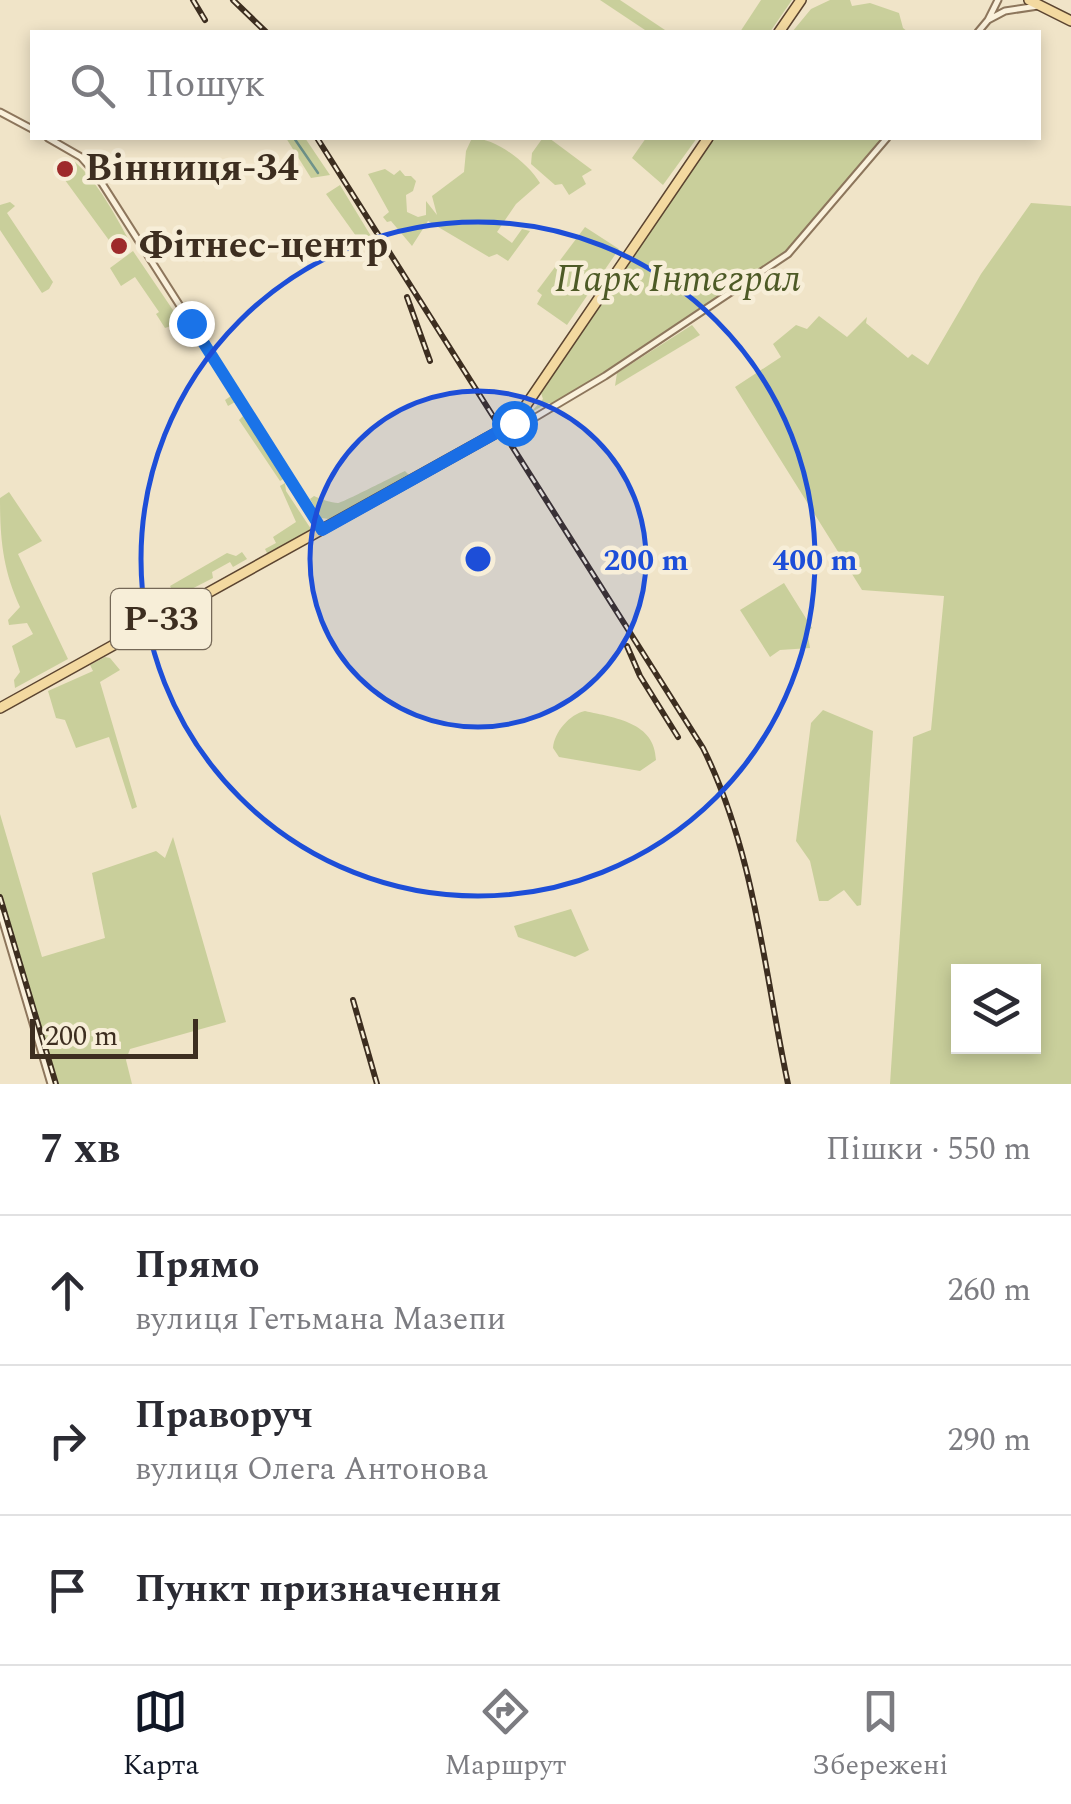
<!DOCTYPE html>
<html lang="uk">
<head>
<meta charset="utf-8">
<style>
	:root { --surface:#fff; --page:#f7f7f7; --text:#2b2b33; --muted:#7c7c81; --line:#e1e1e2; --accent:#111827 }
	body { margin:0; font-family:Spectral,serif; background:var(--page); color:var(--text) }
	.controls { position:absolute; right:30px; bottom:30px; display:grid; overflow:hidden; border-radius:0px; box-shadow:0 5px 15px #0003 }
	.controls button { width:90px; height:90px; display:grid; place-items:center; padding:0; border:0; border-bottom:2px solid var(--line); background:var(--surface); color:var(--text); font:50px sans-serif }
	.scale { position:absolute; left:30px; bottom:25px; width:168px; box-sizing:border-box; padding-left:10px; border:5px solid #3d2e20; border-top:0; font-size:28px; line-height:35px; white-space:nowrap; color:#3d2e20; -webkit-text-stroke:8px #f7eed8; paint-order:stroke }
	.stop { position:absolute; width:30px; height:30px; margin:-22px; border:8px solid #1a73e8; border-radius:50%; background:#fff }
	.stop.end { background:#1a73e8; border-color:#fff; box-shadow:0 2px 10px #0008 }
	.list { margin:0; padding:0; list-style:none }
	h2 { display:flex; justify-content:space-between; align-items:center; height:130px; margin:0; padding:0 40px; font-size:42px }
	h2 small { font-size:32px; font-weight:400; color:var(--muted) }
	.list li { display:grid; grid-template-columns:65px 1fr auto; gap:30px; align-items:center; box-sizing:border-box; height:150px; padding:0 40px; border-top:2px solid var(--line) }
	.list b { display:block; font-size:38px; white-space:nowrap }
	.list p { margin:0; font-size:32px; white-space:nowrap; color:var(--muted) }
	.list em { font-size:32px; font-style:normal; color:var(--muted) }
	.icon { flex:none; width:55px; height:55px; fill:none; stroke:currentColor; stroke-width:2; stroke-linecap:round; stroke-linejoin:round }
	.map { position:relative; flex:none; width:1071px; height:1084px; overflow:hidden }
	.search { position:absolute; background:var(--surface); box-shadow:0 5px 15px #0003; left:30px; right:30px; top:30px; height:110px; display:flex; align-items:center; gap:25px; box-sizing:border-box; padding:0 35px; border-radius:0px; color:var(--muted); font-size:38px }
	.sheet { height:580px; background:var(--surface) }
	nav { display:flex; justify-content:space-around; align-items:center; box-sizing:border-box; height:140px; border-top:2px solid var(--line); background:var(--surface); font-size:28px; color:var(--muted) }
	nav a { display:grid; justify-items:center; gap:5px }
	nav .on { color:var(--accent) }
	.map>svg:first-child { display:block }
	.green { fill:#c9cf9b; fill-rule:evenodd }
	.lines { fill:none; stroke-linecap:round; stroke-linejoin:round }
	.stream { stroke:#6f938a; stroke-width:2.5 }
	.minor-casing { stroke:#8d765c; stroke-width:9 }
	.primary-casing { stroke:#5b4430; stroke-width:12 }
	.minor { stroke:#faf1dc; stroke-width:5 }
	.primary { stroke:#f3d9a0; stroke-width:9 }
	.rail-casing { stroke:#3d2e20; stroke-width:6 }
	.rail { stroke:#f7eed8; stroke-width:2.5; stroke-dasharray:8; stroke-linecap:butt }
	.route { stroke:#1a73e8; stroke-width:12 }
	.ring { fill:none; stroke:#1d4ed8; stroke-width:5 }
	.poi-dot { fill:#9e2a2b; stroke:#f7eed8; stroke-width:4 }
	.labels { text-anchor:middle; dominant-baseline:central; stroke-width:9; stroke-linejoin:round; paint-order:stroke }
	.shield { fill:#f7eed8; stroke:#756857; stroke-width:2.5 }
	.shield-label { font-size:35px; font-weight:bold; fill:#3d2e20 }
	.poi-label { font-size:38px; font-weight:bold; fill:#3d2e20; stroke:#f7eed8; text-anchor:start }
	.park-label { font-size:38px; font-style:italic; fill:#4d5a26; stroke:#f7eed8 }
	.centre { fill:#1d4ed8; stroke:#f7eed8; stroke-width:5 }
	.ring-label { font-size:30px; text-anchor:middle; font-weight:bold; fill:#1d4ed8; stroke:#f7eed8; stroke-width:9; stroke-linejoin:round; paint-order:stroke }
</style>
</head>
<body>
<div class="map">
<svg width="1071" height="1084" viewBox="0 0 1071 1084">
	<rect width="100%" height="100%" fill="#f0e4c8"/>
	<path class="green" d="M600 0H620L668 32H648Z
		M761 0H792L770 32H740Z
		M830 0H850L852 6 870 3 899 13 903 28 908 32H792L811 9Z
		M286 138H305L330 175 311 178Z
		M472 138C496 138 528 163 540 183L516 204 497 232 512 243 522 229 530 231 508 261 497 254 489 257 428 221 412 246 391 221 387 222 383 217 389 212 368 174 385 169 394 175 400 170 405 176H411L416 181 413 191 406 195 407 212 418 217 426 215V201L437 215 432 196 464 172 466 151Z
		M549 138 592 170 582 176 586 184 569 195 562 184 555 185 531 164 532 153 542 139Z
		M646 138H697L663 185 632 158Z
		M712 138H887L788 254 560 403H548L530 413 543 399 541 393Z
		M75 162C98 182 115 215 130 242L124 245 119 238 111 243 62 176Z
		M340 185 380 251 366 250 326 194Z
		M10 202 15 206 7 213 53 282 49 289 42 293 0 230V205Z
		M1031 203 1071 206V1084H890L913 737 931 730 944 596 862 590 735 387 781 357 773 344 796 325 807 329 819 316 847 337 867 317 866 323 908 358 912 354 928 365 981 274ZM958 972H1034V1046H958Z
		M585 227 619 249 567 325 537 304 542 295 537 291Z
		M133 251 177 316 174 325 165 328 156 314 159 312 135 277 121 286 110 268Z
		M692 325 700 335 615 386 617 373Z
		M231 396 236 398 287 477 280 481 239 420 243 416 235 402 228 406 225 400Z
		M405 471 409 475 329 519 321 518 310 499 314 496C321 499 331 503 338 503 342 503 396 475 405 471Z
		M285 483 286 491 311 529 268 555 265 549 276 543 273 537 296 522 280 486Z
		M9 492 42 541 18 554 68 659 15 688 14 680 20 672 12 646 33 634 27 623 9 625 8 620 20 607C3 570 0 540 0 498Z
		M242 552 247 559 233 567 230 562 212 572 213 578 176 597 170 586 227 553 236 556Z
		M784 583 812 628 807 631 810 648 780 650 770 657 740 610Z
		M105 657 110 658 120 670 100 682 137 807 132 809 109 737 76 748 65 720 56 718 48 691 93 671 90 665Z
		M823 710 873 731 861 905 857 906 844 890 828 901H819L810 861 796 841 811 723Z
		M585 711C615 718 655 722 656 760L640 771 559 757 553 748C554 732 570 714 585 711Z
		M0 814 42 957 105 938 92 873 156 851 165 858 173 837 226 1022 130 1049 126 1060 132 1084H51L0 912Z
		M571 909 589 950 575 957 518 937 514 926Z"/>
	<g class="lines">
		<path class="stream" d="M294 138 318 173"/>
		<g class="minor-casing">
			<path id="minor" d="M988 20 1005 11 1038 6
				M978 32 988 20 998 0
				M0 112 32 129
				M48 138 81 157 96 174 322 529
				M517 422 536 417 605 376 788 254 887 138
				M0 912 51 1084"/>
		</g>
		<g class="primary-casing">
			<path id="primary" d="M1029 0 1071 21
				M779 32 801 0
				M0 708 514 423 708 138"/>
		</g>
		<use href="#minor" class="minor"/>
		<use href="#primary" class="primary"/>
		<g class="rail-casing">
			<path id="rail" d="M193 0 205 20
				M233 0 266 32
				M317 138 703 748C755 853 764 971 788 1084
				M407 297 430 361
				M627 646 640 676 678 737
				M0 897 56 1084
				M353 1000 377 1084"/>
		</g>
		<use href="#rail" class="rail"/>
	</g>
	<g class="lines">
		<path class="route" d="M191 323 322 530 514 423"/>
	</g>
	<circle cx="478" cy="559" r="168" fill="#1d4ed8" fill-opacity=".12"/>
	<g class="ring">
		<circle cx="478" cy="559" r="168"/>
		<circle cx="478" cy="559" r="337"/>
	</g>
	<g class="poi-dot">
		<circle cx="65" cy="169" r="10"/>
		<circle cx="119" cy="246" r="10"/>
	</g>
	<g class="labels">
		<rect class="shield" x="111" y="589" width="100" height="60" rx="8"/>
		<g class="shield-label">
			<text x="161" y="619">Р-33</text>
		</g>
		<g class="poi-label">
			<text x="85" y="169">Вінниця-34</text>
			<text x="139" y="246">Фітнес-центр</text>
		</g>
		<g class="park-label">
			<text x="678" y="280">Парк Інтеграл</text>
		</g>
	</g>
	<circle cx="478" cy="559" r="15" class="centre"/>
	<g class="ring-label">
		<text x="646" y="570">200 m</text>
		<text x="815" y="570">400 m</text>
	</g>
</svg>
<div class="controls">
<button><svg class="icon" aria-label="layers" viewBox="0 0 24 24"><path d="M12 4l9 5-9 5-9-5zM3 14l9 5 9-5"/></svg></button>
</div>
<div class="scale">200 m</div>
<div class="stop" style="left:514px;top:423px"></div>
<div class="stop end" style="left:191px;top:323px"></div>
<div class="search"><svg class="icon" aria-label="search" viewBox="0 0 24 24"><circle cx="10" cy="10" r="6"/><path d="M15 15l6 6"/></svg>Пошук</div>
</div>
<section class="sheet">
<h2>7 хв<small>Пішки · 550 m</small></h2>
<ul class="list">
<li><svg class="icon" aria-label="ahead" viewBox="0 0 24 24"><path d="M12 20V5M6 11l6-6 6 6"/></svg><div><b>Прямо</b><p>вулиця Гетьмана Мазепи</p></div><em>260 m</em></li>
<li><svg class="icon" aria-label="right" viewBox="0 0 24 24"><path d="M7 20v-9h11M14 6l5 5-5 5"/></svg><div><b>Праворуч</b><p>вулиця Олега Антонова</p></div><em>290 m</em></li>
<li><svg class="icon" aria-label="arrive" viewBox="0 0 24 24"><path d="M6 21V4h12l-3 4 3 4H6"/></svg><div><b>Пункт призначення</b></div></li>
</ul>
</section>
<nav>
<a class="on"><svg class="icon" aria-label="map" viewBox="0 0 24 24"><path d="M3 6l6-2 6 2 6-2v14l-6 2-6-2-6 2zM9 4v14M15 6v14"/></svg>Карта</a>
<a><svg class="icon" aria-label="directions" viewBox="0 0 24 24"><path d="M12 3l9 9-9 9-9-9zM9 14v-3h6M13 9l2 2-2 2"/></svg>Маршрут</a>
<a><svg class="icon" aria-label="saved" viewBox="0 0 24 24"><path d="M7 4h10v16l-5-4-5 4z"/></svg>Збережені</a>
</nav>
</body>
</html>
